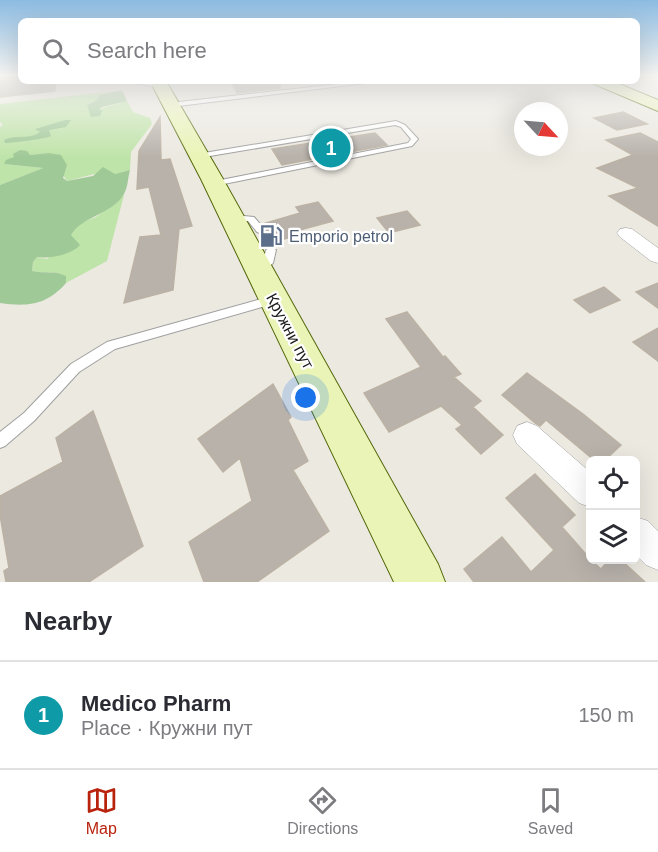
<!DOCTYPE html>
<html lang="en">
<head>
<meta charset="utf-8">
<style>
	:root { --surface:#fff; --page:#f7f7f7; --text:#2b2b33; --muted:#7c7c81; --line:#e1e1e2; --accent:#b9220d }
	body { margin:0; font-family:Helvetica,sans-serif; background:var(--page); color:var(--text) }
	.controls { position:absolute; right:18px; bottom:18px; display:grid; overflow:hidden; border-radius:9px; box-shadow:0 6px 24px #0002 }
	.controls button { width:54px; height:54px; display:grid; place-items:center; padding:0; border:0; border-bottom:2px solid var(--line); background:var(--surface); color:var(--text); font:30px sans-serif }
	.compass { position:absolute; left:514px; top:102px; width:54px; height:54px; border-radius:50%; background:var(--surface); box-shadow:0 6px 24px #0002; rotate:116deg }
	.you { position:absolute; left:306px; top:398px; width:21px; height:21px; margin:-15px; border:4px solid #fff; border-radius:50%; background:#1a73e8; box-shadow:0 0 0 9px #1a73e833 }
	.badge { display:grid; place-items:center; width:39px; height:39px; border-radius:50%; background:var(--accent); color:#fff; font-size:20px; font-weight:700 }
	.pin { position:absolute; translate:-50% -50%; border:3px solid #fff; box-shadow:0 2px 6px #0006 }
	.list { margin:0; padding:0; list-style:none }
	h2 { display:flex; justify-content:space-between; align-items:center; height:78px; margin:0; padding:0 24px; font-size:26px }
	h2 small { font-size:20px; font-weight:400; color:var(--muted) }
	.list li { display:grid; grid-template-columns:39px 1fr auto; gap:18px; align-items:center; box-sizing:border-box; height:108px; padding:0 24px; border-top:2px solid var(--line) }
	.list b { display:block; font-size:22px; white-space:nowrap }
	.list p { margin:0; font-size:20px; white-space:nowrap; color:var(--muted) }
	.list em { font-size:20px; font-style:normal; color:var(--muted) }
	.icon { flex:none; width:33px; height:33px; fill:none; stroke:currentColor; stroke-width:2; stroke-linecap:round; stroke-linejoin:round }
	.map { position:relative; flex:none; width:658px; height:582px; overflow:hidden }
	.search { position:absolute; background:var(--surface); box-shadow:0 6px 24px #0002; left:18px; right:18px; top:18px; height:66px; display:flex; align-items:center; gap:15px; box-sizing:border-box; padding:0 21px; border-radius:9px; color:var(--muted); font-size:22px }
	.sheet { height:186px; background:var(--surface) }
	nav { display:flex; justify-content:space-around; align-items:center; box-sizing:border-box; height:84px; border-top:2px solid var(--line); background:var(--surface); font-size:16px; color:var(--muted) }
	nav a { display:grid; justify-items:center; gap:3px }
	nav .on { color:var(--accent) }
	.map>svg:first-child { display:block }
	.grass { fill:#bfe4a9 }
	.forest { fill:#a0c998 }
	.building { fill:#b8b2ab; stroke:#bcb2a4; stroke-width:1.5 }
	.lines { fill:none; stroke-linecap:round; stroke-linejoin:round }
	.lane-casing { stroke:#9f9f9f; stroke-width:2 }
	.street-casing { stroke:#9f9f9f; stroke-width:1 }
	.secondary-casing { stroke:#53680b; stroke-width:2 }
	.lane { fill:#fff; fill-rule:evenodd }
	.street { fill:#fff; fill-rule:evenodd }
	.secondary { fill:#eaf4b6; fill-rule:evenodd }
	.labels { text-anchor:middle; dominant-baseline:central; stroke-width:4.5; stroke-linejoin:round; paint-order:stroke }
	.service-label { font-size:16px; fill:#4e5e75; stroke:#fff; text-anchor:start }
	.street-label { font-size:16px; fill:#1b1b1b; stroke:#fff }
</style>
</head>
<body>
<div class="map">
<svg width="658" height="582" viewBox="0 0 658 582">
	<rect width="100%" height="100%" fill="#ece9e1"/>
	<path class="grass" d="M115 91 100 95 98 100 89 103 99 109 127 101 133 112 150 118 152 124 131 152 130 170 115 174 98 173 67 181 48 153C32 155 18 155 4 164L43 168 0 185V127L3 125 0 122V104Z
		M124 195 107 261 66 283 65 276C54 270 44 274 32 271L33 262 37 257 47 259 71 235 77 224 96 217Z"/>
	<path class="forest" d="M122 90 127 101 102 107 99 109 102 111 100 116 91 117 87 105 97 100 100 95Z
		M65 120H71L66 127 49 130 51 136C45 139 12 143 5 143L4 140C16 134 29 140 40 132L35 129Z
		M20 150 27 151 30 155 48 153 61 155 67 165 63 178 67 181 93 176 103 167 115 174 130 170C128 177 128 187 124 194 113 214 82 216 71 235L80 245C71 255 50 259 37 257L33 262 32 271C45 274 54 270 66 276V283C47 305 28 307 0 303V185L43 168 4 164 6 160 14 157 13 154Z"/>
	<path class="building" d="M0 75H20L18 81H55V91L0 97Z
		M231 81H280V88L237 93Z
		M623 112 647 124 617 130 594 118Z
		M160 117 161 160 170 159 192 226 179 229 173 290 124 303 140 237 161 235 149 187 137 189 139 151Z
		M375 133 387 145 282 165 272 149Z
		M640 133 658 142V226L609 196 638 188 597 168 633 155 606 140Z
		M318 202 333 221 296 231 298 235 271 243 264 233 267 229 263 224 300 213 296 207Z
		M407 211 420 225 389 233 377 218Z
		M658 283V308L636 292Z
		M604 287 620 300 590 313 574 300Z
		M407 312 443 357 445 356 461 374 454 377 481 401 473 407 503 435 481 454 456 429 462 425 441 406 389 432 364 393 421 367 386 319Z
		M658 328V361L633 342Z
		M527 373 583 414 621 445 605 460H594L546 420 540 426 535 423 502 395Z
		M273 384 291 417 288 420 308 461 293 470 329 531 257 582H204L189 542 252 501 240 458 223 472 198 439Z
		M93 411 143 546 89 582H6L4 571 9 568 0 515V496L63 462 56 438Z
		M535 474 575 515 562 527 591 560 601 569 609 560H621L645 582H474L464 569 502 537 531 572 554 550 506 498Z"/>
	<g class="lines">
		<g class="lane-casing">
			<path id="lane" d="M125 81H138L163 86 160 88Z
				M365 81H382L170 107 167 105 170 103Z
				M396 121 405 125 418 139 412 146 214 186H211V182L408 143 411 139 401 127 395 125 198 158 194 156 198 154Z
				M233 215 254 217 265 230 260 233 257 232 248 221 230 220V216Z
				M271 247 276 250 273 263 263 272H255L254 270C261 260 263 264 266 250Z
				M272 296 276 297 277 300 276 303 115 349 79 372 34 421 5 446 0 448V432L24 413 71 364 107 342Z"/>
		</g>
		<g class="street-casing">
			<path id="street" d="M626 228 632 229 658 248V263L651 261 620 237 617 233 620 229Z
				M527 422 537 426 590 472V507L579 503 517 444 513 435 517 426Z
				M636 517 648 521 658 531V570L646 565 636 555Z"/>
		</g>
		<g class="secondary-casing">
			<path id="secondary" d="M150 81H166L223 179 438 564 445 582H394L201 179Z
				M591 81H612L658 100V111L594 84Z"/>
		</g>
		<use href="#lane" class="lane"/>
		<use href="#street" class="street"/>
		<use href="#secondary" class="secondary"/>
	</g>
	<linearGradient id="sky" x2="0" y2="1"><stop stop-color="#8cbbe1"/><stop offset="0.48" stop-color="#f6f5f2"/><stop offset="1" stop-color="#f6f5f2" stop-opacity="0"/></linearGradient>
	<rect width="658" height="157" fill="url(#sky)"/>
	<defs>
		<g id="fuel-bare" transform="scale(1.8)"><path d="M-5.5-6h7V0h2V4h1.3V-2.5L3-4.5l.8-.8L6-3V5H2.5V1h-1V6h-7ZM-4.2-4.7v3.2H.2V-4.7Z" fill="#5c6f8a" stroke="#fff" stroke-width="2.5" paint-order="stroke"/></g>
	</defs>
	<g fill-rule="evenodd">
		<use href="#fuel-bare" x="271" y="236"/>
	</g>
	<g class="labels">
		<g class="service-label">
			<text x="289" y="236">Emporio petrol</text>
		</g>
		<g class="street-label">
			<text transform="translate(290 331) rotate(62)">Кружни пут</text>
		</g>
	</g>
</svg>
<div class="controls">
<button><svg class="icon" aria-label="locate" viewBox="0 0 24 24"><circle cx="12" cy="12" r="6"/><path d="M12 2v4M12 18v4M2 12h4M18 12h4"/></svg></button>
<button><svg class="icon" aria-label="layers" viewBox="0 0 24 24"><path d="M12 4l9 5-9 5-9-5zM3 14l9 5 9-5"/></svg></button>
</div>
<svg class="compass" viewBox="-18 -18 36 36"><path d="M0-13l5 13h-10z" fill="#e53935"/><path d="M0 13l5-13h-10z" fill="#7c7c81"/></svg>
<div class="you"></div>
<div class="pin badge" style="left:331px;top:148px;background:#0f9aa8">1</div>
<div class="search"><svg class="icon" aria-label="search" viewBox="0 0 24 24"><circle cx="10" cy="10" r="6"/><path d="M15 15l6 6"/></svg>Search here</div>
</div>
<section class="sheet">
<h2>Nearby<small></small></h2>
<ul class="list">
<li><span class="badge" style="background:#0f9aa8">1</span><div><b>Medico Pharm</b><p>Place · Кружни пут</p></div><em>150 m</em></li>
</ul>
</section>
<nav>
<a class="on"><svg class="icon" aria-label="map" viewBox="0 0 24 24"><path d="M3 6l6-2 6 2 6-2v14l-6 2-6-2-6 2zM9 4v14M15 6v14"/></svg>Map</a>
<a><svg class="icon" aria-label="directions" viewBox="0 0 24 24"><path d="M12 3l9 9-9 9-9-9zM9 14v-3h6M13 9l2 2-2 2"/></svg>Directions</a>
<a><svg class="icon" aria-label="saved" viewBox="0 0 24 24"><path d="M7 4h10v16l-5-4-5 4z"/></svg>Saved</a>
</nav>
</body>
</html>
